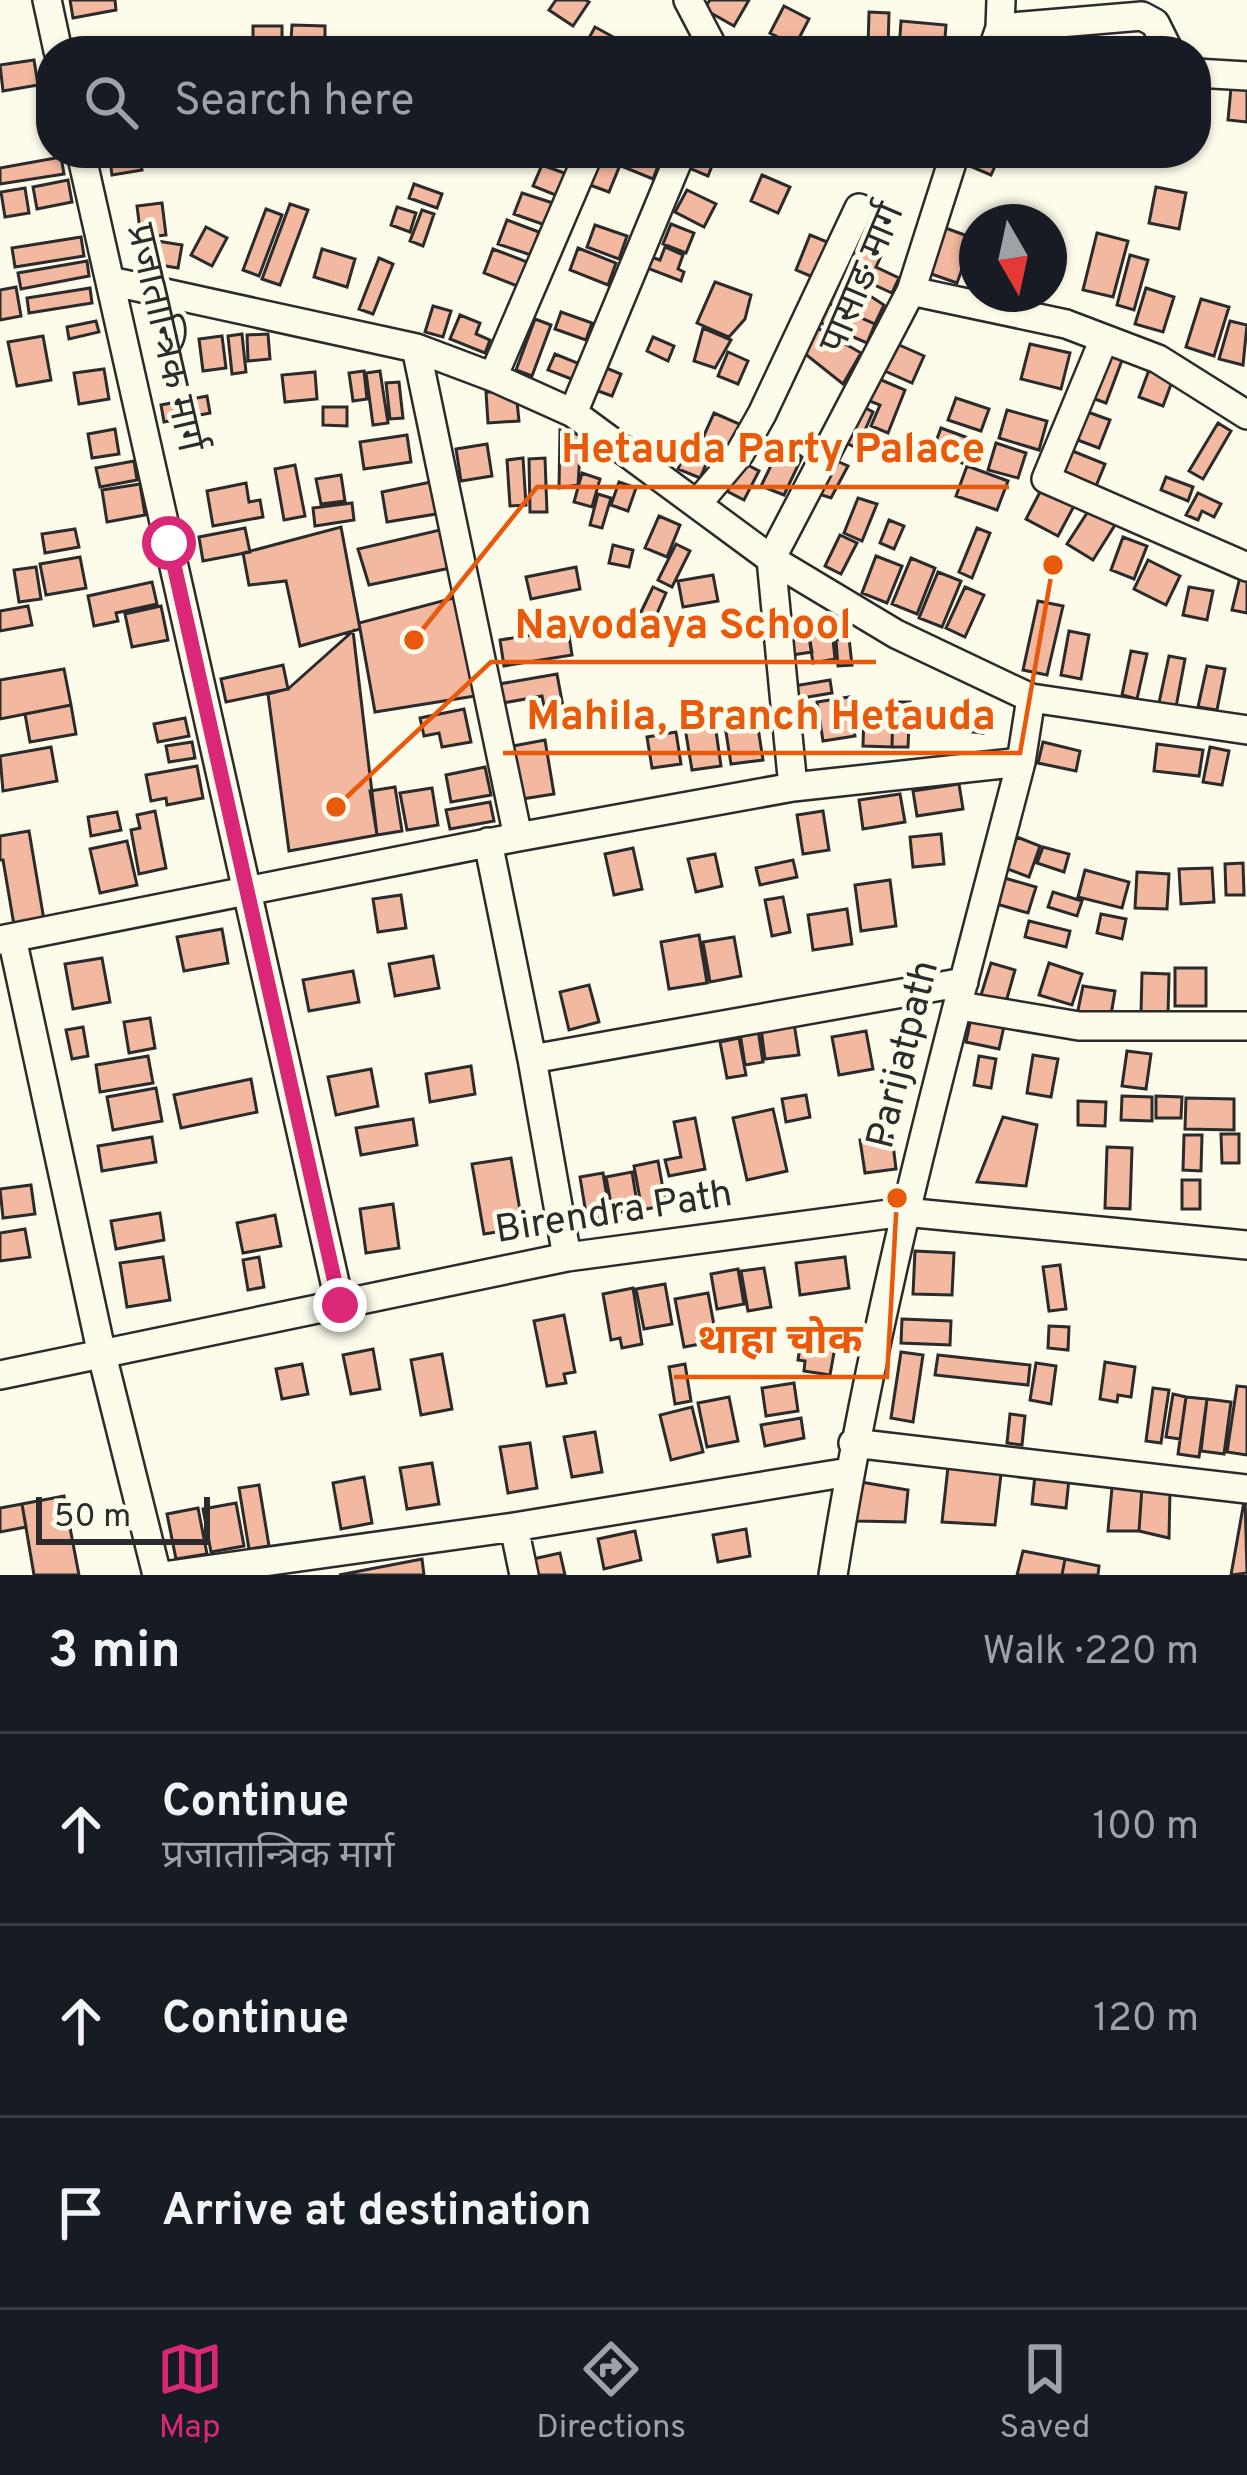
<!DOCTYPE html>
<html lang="en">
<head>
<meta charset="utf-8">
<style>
	:root { --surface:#171b24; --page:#20242c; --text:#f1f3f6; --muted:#9ea1a6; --line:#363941; --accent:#db2777 }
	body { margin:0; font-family:Overpass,"Noto Sans Devanagari",sans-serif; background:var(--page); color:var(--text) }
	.compass { position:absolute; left:959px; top:204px; width:108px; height:108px; border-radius:50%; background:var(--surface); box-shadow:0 3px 9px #0004; rotate:171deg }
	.scale { position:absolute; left:36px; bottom:30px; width:174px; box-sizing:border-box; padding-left:12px; border:6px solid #2b2b2b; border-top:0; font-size:33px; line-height:42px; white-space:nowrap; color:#2b2b2b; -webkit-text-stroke:9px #fdfbea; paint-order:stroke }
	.stop { position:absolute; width:36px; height:36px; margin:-27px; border:9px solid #db2777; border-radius:50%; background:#fff }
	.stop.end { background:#db2777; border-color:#fff; box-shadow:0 3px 12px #0008 }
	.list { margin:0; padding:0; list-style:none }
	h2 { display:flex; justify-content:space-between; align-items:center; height:156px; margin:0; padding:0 48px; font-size:51px }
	h2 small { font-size:39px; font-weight:400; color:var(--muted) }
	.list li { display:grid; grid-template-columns:78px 1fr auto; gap:36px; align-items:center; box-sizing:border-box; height:192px; padding:0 48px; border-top:3px solid var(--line) }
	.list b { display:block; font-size:45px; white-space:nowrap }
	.list p { margin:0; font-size:39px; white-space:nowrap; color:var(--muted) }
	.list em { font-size:39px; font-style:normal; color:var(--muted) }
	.icon { flex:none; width:66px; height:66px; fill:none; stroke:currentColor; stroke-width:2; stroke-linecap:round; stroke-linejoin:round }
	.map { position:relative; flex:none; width:1247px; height:1575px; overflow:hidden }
	.search { position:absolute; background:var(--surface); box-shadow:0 3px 9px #0004; left:36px; right:36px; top:36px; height:132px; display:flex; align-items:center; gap:30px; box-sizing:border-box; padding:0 42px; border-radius:48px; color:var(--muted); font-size:45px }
	.sheet { height:732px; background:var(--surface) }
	nav { display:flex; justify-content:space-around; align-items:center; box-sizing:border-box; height:168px; border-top:3px solid var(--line); background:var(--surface); font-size:33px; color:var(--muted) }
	nav a { display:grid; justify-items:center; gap:6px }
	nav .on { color:var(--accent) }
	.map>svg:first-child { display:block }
	.building { fill:#f2b8a0; stroke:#2b2b2b; stroke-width:3 }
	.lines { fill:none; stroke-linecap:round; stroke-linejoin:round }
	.minor-casing { stroke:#2b2b2b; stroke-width:32 }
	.minor { stroke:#fdfbea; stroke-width:27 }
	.route { stroke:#db2777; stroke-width:15 }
	.labels { text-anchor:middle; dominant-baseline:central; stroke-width:9; stroke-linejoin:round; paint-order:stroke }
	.street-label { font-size:39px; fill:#2b2b2b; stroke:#fdfbea }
	.leader { fill:none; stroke:#e8590c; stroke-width:4.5 }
	.callout-dot { fill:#e8590c; stroke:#fdfbea; stroke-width:4.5 }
	.callout-label { font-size:42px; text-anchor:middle; font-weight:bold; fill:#e8590c; stroke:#fdfbea; stroke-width:9; stroke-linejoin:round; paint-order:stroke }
</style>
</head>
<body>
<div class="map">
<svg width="1247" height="1575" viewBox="0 0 1247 1575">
	<rect width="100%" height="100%" fill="#fdfbea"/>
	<path class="building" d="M70 0H115L116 10 73 18Z
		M556 0H585L589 2 573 26 549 10Z
		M710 0H749L734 26 704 9Z
		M784 6 809 19 795 46 770 33Z
		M869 12 889 13 888 49 868 48Z
		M901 21 946 25 944 51H899Z
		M292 25 325 26V42L291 40Z
		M253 26H282V40L253 41Z
		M595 27 617 39 611 51H582Z
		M34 60 38 85 3 91 0 65Z
		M1231 88 1247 90V122L1228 120Z
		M109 153H139L142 170 112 175Z
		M607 153H641L660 161 653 179 604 159Z
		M689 153H717L708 176 684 166Z
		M970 153H1001L991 175 965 164Z
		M61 157 64 174 0 184V168Z
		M601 157 620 165 609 192 590 185Z
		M542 165 567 174 558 196 533 186Z
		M762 175 790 187 778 213 751 201Z
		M68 180 72 202 37 209 33 187Z
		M414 184 442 194 437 208 409 198Z
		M1156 187 1186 193 1179 229 1149 223Z
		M25 188 29 213 5 217 1 192Z
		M687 190 716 204 704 227 675 212Z
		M522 193 556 204 548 226 514 214Z
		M162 203 166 235 141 238 137 206Z
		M290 204 308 210 280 285 262 279Z
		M397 207 416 213 410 232 391 225Z
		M266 209 282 215 259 276 243 270Z
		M422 210 434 214 423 246 410 241Z
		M507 220 539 232 531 255 498 244Z
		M671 224 694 233 686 253 663 244Z
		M595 225 627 236 619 259 587 247Z
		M940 226 973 238 957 283 923 271Z
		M206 227 227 238 212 266 191 255Z
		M1097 233 1128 241 1113 297 1083 290Z
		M810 235 830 243 815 278 796 270Z
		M81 237 84 256 15 267 12 248Z
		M846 239 881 256 876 267 899 278 892 293 833 266Z
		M151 240 182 245 178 268 147 263Z
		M665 247 683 255 678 269 684 272 681 281 647 268 651 257 660 260Z
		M578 248 616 263 608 285 570 270Z
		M322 249 355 259 347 287 314 277Z
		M493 249 530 263 520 287 484 273Z
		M1130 255 1148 260 1134 310 1117 305Z
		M379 258 393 264 373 314 359 309Z
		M87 261 89 276 21 289 18 273Z
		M835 273 884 305 875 324 823 301Z
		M715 282 751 295 745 319 729 337 697 323Z
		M16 287 21 316 0 320V290Z
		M90 288 92 303 29 313 27 298Z
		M1146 288 1174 297 1163 332 1135 324Z
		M1201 299 1229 307 1214 356 1186 347Z
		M823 301 875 324 867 343 814 320Z
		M433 306 451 311 443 337 425 332Z
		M561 312 592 323 586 340 555 329Z
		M460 315 480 323 476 334 490 340 485 353 450 339Z
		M535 319 551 325 532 376 516 370Z
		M96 321 99 332 69 339 67 327Z
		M1230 321 1247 325 1243 365 1219 359Z
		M814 326 861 353 843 384 799 349Z
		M703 328 731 340 715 368 694 361Z
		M242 334 246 372 232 374 228 336Z
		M268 334 270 359 248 361 247 335Z
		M43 336 51 380 17 386 8 342Z
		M222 336 226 368 203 371 199 339Z
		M653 337 674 346 668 361 647 351Z
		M897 344 924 356 912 383 885 371Z
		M1030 344 1070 353 1061 389 1021 379Z
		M1110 350 1124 355 1106 403 1092 398Z
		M728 352 748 361 738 384 718 376Z
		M555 354 580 364 574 380 548 370Z
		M599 365 621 374 612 396 590 388Z
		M104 369 109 399 79 404 74 373Z
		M1149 370 1173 379 1163 406 1139 397Z
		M364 371 367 399 353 401 349 373Z
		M380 371 388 423 373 425 366 373Z
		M315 372 317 399 285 402 282 375Z
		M872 376 905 390 888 433 871 426 880 405 862 398Z
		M399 382 403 418 390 419 386 383Z
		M486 392H516L519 421 488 423Z
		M207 396 210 413 164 422 161 405Z
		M956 398 989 409 981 431 948 420Z
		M856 403 873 412 857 448 837 439Z
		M323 407H347V426L323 425Z
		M1007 410 1047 421 1039 450 999 438Z
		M1085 411 1110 420 1099 448 1075 439Z
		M714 413 744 426 733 454 702 440Z
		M1218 423 1231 431 1203 479 1189 471Z
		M941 428 971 439 962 463 932 452Z
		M115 429 119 454 92 458 88 434Z
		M560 430 581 435 578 485 559 488Z
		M407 435 411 462 364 469 360 442Z
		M782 443 802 457 784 495 761 486Z
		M996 443 1026 453 1018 478 988 470Z
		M487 444 492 476 461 481 456 449Z
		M1070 450 1105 464 1094 491 1059 477Z
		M686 451 708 460 700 478 678 469Z
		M523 458 526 505 510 506 507 460Z
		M545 458 547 512H530L529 459Z
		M830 458 848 466 831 498 813 492Z
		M736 459 759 471 744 500 721 488Z
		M134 461 137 480 100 487 96 468Z
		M295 465 305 516 284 520 275 469Z
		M967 466 1008 481 997 510 956 496Z
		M582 473 600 479 592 507 574 502Z
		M341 475 345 501 321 504 316 479Z
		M1166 477 1193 487 1188 501 1161 490Z
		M441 480 448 502 436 514 387 522 382 492Z
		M619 482 636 488 628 511 611 505Z
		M246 483 249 502 260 500 263 517 213 526 207 491Z
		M140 484 145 515 107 522 102 490Z
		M1041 490 1074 506 1058 536 1026 519Z
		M1198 493 1221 504 1214 517 1202 511 1198 520 1186 515Z
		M598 494 611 498 602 528 590 525Z
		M858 498 877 504 862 541 844 533Z
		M352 503 354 520 315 526 313 508Z
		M1089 510 1115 525 1093 560 1067 544Z
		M659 516 680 525 667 557 645 548Z
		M889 520 904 526 894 549 880 543Z
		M341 527 360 629 300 646 286 581 249 585 243 553Z
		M245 528 250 552 203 561 199 537Z
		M977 528 990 533 972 578 959 572Z
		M75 529 79 547 45 553 42 534Z
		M440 530 450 568 369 585 358 549Z
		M840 535 857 543 841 574 825 566Z
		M1123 537 1147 546 1134 579 1111 570Z
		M676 544 690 551 672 587 658 580Z
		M613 545 633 550 629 567 609 563Z
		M876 556 902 566 887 603 862 593Z
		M80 557 86 588 46 595 40 564Z
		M911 558 935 568 917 614 892 604Z
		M1148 560 1180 576 1166 605 1134 589Z
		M36 567 41 599 19 602 14 570Z
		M576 567 580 589 531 599 526 577Z
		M938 572 961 581 942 627 919 618Z
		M713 575 718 601 683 607 678 581Z
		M1240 577 1247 579V613L1232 610Z
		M152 582 157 604 116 613 118 621 94 626 88 596Z
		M653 587 666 593 655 618 641 612Z
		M965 587 984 595 965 637 946 628Z
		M1189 587 1213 591 1207 620 1183 615Z
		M457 597 475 696 375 712 359 623Z
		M1038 601 1063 606 1047 675 1023 670Z
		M28 606 32 625 0 631V611Z
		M161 606 168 640 132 647 125 614Z
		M831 620 835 659 813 663 807 624Z
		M807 624 812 652 792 655 789 627Z
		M568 629 572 655 504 666 500 640Z
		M353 631 377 835 289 851 268 694 288 689Z
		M1069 631 1089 635 1081 679 1061 675Z
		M849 638 852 665 838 666 836 640Z
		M1131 651 1147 654 1137 699 1122 695Z
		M1169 656 1185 659 1176 707 1159 703Z
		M283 665 288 689 226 702 221 679Z
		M1207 666 1225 669 1217 710 1198 707Z
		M64 669 71 705 0 719V680Z
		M557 674 566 723 548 726 542 696 503 703 499 684Z
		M830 680 832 693 790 700 788 687Z
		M849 697 855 736 823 741 817 702Z
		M893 702H910L908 747H892Z
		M71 705 76 734 30 742 25 714Z
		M464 709 471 742 442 747 439 733 424 736 420 718Z
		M864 711 893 712 892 747 863 746Z
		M956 711 985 714 983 733 954 730Z
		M185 718 189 736 158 742 154 724Z
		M757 721 763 760 731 764 725 726Z
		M715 724 721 766 692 770 685 728Z
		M676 732 681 764 652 768 647 737Z
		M545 740 554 794 522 799 513 746Z
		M192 742 195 758 169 762 166 746Z
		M1043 742 1080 751 1076 771 1038 763Z
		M1157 744 1203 750 1199 776 1154 771Z
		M51 747 57 781 3 791 0 756Z
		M1210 747 1229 751 1222 785 1203 782Z
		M197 766 203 798 167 805 166 798 151 801 146 775Z
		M485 767 491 795 451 802 446 775Z
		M959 784 963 809 917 816 913 791Z
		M395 787 402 831 377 835 370 791Z
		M432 788 438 825 407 830 400 793Z
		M900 794 905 822 863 829 859 800Z
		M490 802 494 821 450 829 446 810Z
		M155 811 166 868 139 874 131 830 140 828 137 815Z
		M823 811 829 850 803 854 797 815Z
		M117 812 121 830 91 836 88 817Z
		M29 831 44 920 14 925 3 860H0V836Z
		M941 834 944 864 913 867 910 837Z
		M1017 837 1040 846 1029 877 1005 868Z
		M127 841 137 885 100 893 90 849Z
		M1043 847 1069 854 1064 872 1037 863Z
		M633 848 642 889 614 895 605 854Z
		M715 854 722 886 696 892 688 859Z
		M793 860 797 877 760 885 756 868Z
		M1243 863 1244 895H1226L1225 864Z
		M1212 868 1214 902 1181 904 1179 869Z
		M1085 870 1129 882 1122 908 1078 897Z
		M1137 872 1169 874 1167 909 1135 908Z
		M1001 877 1036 887 1028 913 993 903Z
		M890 880 896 926 861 931 855 885Z
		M1053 892 1082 901 1077 916 1048 907Z
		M401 895 406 928 378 932 373 899Z
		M783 897 790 932 772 936 765 900Z
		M847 909 852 944 813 950 808 915Z
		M1101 914 1126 919 1122 939 1097 933Z
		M1029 921 1070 931 1066 947 1025 937Z
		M222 929 228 963 184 971 177 937Z
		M699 935 707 983 669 989 661 942Z
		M734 937 741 976 710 982 703 942Z
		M433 956 439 988 395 996 389 964Z
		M102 958 110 1002 73 1009 65 964Z
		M991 963 1015 970 1006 1002 981 995Z
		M1049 963 1082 974 1072 1005 1039 995Z
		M1175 968H1206V1006H1175Z
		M353 971 359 1002 309 1011 303 980Z
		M1142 973 1169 974 1168 1015 1141 1014Z
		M589 985 599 1022 569 1030 560 992Z
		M1083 986 1115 991 1110 1021 1077 1015Z
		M973 1009 1006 1017 999 1049 966 1042Z
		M150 1018 155 1048 129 1053 124 1022Z
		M901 1021 918 1025 908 1066 891 1062Z
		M794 1023 799 1055 765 1059 761 1028Z
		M83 1027 88 1056 72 1059 66 1030Z
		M758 1030 763 1062 745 1065 740 1033Z
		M866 1031 873 1069 839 1075 832 1037Z
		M739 1038 746 1075 727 1078 720 1042Z
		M1127 1051 1151 1054 1146 1089 1122 1086Z
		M1033 1055 1058 1059 1051 1097 1027 1093Z
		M148 1056 153 1083 100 1092 96 1065Z
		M979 1056 996 1059 991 1088 974 1085Z
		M471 1066 475 1094 430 1102 426 1074Z
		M371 1069 378 1106 336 1115 328 1077Z
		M251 1079 257 1112 181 1128 174 1095Z
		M156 1088 162 1121 113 1130 107 1097Z
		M806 1095 810 1117 786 1122 782 1099Z
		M1122 1096 1152 1097V1121L1121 1120Z
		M1156 1096 1182 1097 1181 1118H1156Z
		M1186 1098 1234 1099V1130L1185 1129Z
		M1078 1101 1106 1102 1105 1126 1078 1125Z
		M773 1109 787 1171 747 1180 733 1118Z
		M1003 1117 1037 1125 1026 1186 977 1182Z
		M695 1118 705 1169 669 1176 665 1160 681 1157 674 1122Z
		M413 1119 417 1145 361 1155 356 1128Z
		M1221 1134H1239V1163H1222Z
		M1184 1135H1202L1201 1171 1183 1170Z
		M892 1136 896 1169 865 1173 860 1140Z
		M152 1137 156 1162 102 1171 98 1146Z
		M1107 1147 1132 1148 1130 1209 1105 1208Z
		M511 1158 523 1228 484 1234 472 1164Z
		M658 1161 666 1205 642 1210 634 1166Z
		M632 1172 638 1209 613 1214 606 1177Z
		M603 1173 610 1216 587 1220 580 1177Z
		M1182 1180H1200V1209H1182Z
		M31 1185 35 1214 3 1218 0 1189Z
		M393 1204 399 1248 366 1253 360 1209Z
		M160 1213 164 1240 116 1249 111 1221Z
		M275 1215 281 1246 243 1253 237 1223Z
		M25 1229 30 1257 0 1261V1233Z
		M915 1251 954 1253 952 1295 913 1294Z
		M163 1257 170 1300 127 1307 120 1263Z
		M259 1257 264 1287 248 1290 243 1260Z
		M845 1257 849 1288 800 1295 796 1263Z
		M1060 1265 1066 1309 1049 1311 1043 1267Z
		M764 1268 771 1307 748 1311 741 1271Z
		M738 1269 744 1304 717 1309 711 1274Z
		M665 1284 672 1324 644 1329 636 1289Z
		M633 1288 642 1344 622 1348 620 1338 611 1340 603 1294Z
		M708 1293 717 1341 684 1347 675 1299Z
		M564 1315 575 1372 564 1374 566 1383 547 1386 534 1321Z
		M902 1319 951 1321 950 1345 901 1343Z
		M1049 1326 1069 1327 1068 1350 1048 1348Z
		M801 1341 835 1347 830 1375 804 1371 805 1361 798 1360Z
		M373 1349 380 1389 351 1394 343 1355Z
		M901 1352 923 1355 913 1422 891 1418Z
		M442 1354 452 1409 421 1415 411 1360Z
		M938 1355 1030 1365 1028 1385 935 1375Z
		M1105 1362 1135 1367 1131 1397 1118 1395 1117 1402 1100 1399Z
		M1036 1363 1056 1366 1051 1404 1030 1400Z
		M302 1364 308 1394 282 1399 276 1369Z
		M685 1364 691 1401 675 1404 669 1367Z
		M794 1383 798 1411 766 1416 762 1388Z
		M1237 1386 1247 1387V1455L1227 1452Z
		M1153 1388 1169 1390 1161 1443 1146 1441Z
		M1173 1394 1186 1397 1180 1439 1166 1437Z
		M729 1397 738 1441 707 1447 698 1403Z
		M1186 1397 1207 1399 1199 1457 1178 1454Z
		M1207 1399 1231 1402 1224 1454 1201 1451Z
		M692 1407 703 1452 671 1460 660 1415Z
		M1010 1414 1025 1416 1022 1445 1007 1443Z
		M801 1418 804 1438 765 1446 761 1425Z
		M595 1432 602 1472 572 1477 564 1437Z
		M530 1443 537 1488 508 1493 500 1447Z
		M432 1463 439 1504 407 1509 400 1468Z
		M948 1467 1001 1474 995 1525 942 1522Z
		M1035 1475 1069 1479 1066 1508 1032 1504Z
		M364 1477 372 1523 341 1529 333 1483Z
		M1113 1477 1142 1487 1139 1531H1108Z
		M861 1482 908 1490 905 1522 856 1521Z
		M259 1485 269 1546 249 1549 239 1488Z
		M1142 1487 1170 1489 1169 1538 1139 1531Z
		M64 1496 79 1575H34L22 1504Z
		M1245 1496 1247 1573 1231 1575Z
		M236 1503 244 1546 211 1552 203 1509Z
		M22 1504 26 1527 0 1532V1508Z
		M198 1508 207 1554 176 1559 167 1514Z
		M746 1529 750 1556 718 1562 713 1535Z
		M635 1531 641 1560 604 1569 598 1539Z
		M1023 1551 1065 1559 1062 1575H1017Z
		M560 1553 565 1575H527L524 1561Z
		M422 1559 424 1575H339Z
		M1065 1559 1099 1566 1098 1575H1062Z"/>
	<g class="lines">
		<g class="minor-casing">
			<path id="minor" d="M47 0 58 51
				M688 0 710 42 709 51
				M1000 28 1142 16 1155 23 1169 51
				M992 51 1000 28 1001 0
				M1196 73 1247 76
				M81 153 340 1305
				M110 281 416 348 493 377 573 413 771 559 896 634 1031 698 1247 730
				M911 291 1066 324 1158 359 1247 415
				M1104 339 1046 479 1247 567
				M416 348 518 837
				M493 377 589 153
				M573 413 681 153
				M697 504 740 453 762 414 859 208
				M793 787 771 559 911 291 955 153
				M488 842 532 1059 567 1257
				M12 938 102 1355 157 1575
				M0 940 518 837 793 787 1021 762
				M960 1006 1079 1026H1247
				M532 1059 964 982
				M0 1375 567 1257 904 1212 1247 1245
				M853 1443 1247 1489
				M514 1527 524 1575
				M170 1575 514 1527 849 1472
				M833 1575C876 1300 951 1031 1021 762L1031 698"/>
		</g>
		<use href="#minor" class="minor"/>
	</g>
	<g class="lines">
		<path class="route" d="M169 543 340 1305"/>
	</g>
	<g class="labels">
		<g class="street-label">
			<text transform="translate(864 279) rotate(-67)">पासाङ मार्ग</text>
			<text transform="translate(163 338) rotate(77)">प्रजातान्त्रिक मार्ग</text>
			<text transform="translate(905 1055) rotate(-76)">Parijatpath</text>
			<text transform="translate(614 1214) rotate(-9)">Birendra Path</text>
		</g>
	</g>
	<path class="leader" d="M414 640L537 487H1009M336 807L491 662H876M1053 565L1020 753H503M897 1198L887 1377H674"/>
	<g class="callout-dot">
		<circle cx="414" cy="640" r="12"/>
		<circle cx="336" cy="807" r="12"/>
		<circle cx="1053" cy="565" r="12"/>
		<circle cx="897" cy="1198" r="12"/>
	</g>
	<g class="callout-label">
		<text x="773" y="462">Hetauda Party Palace</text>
		<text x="683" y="638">Navodaya School</text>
		<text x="761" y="729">Mahila, Branch Hetauda</text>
		<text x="780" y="1353">थाहा चोक</text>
	</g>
</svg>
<svg class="compass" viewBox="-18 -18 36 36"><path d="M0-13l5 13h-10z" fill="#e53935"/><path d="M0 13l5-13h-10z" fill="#9ea1a6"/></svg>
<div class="scale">50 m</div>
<div class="stop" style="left:169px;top:543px"></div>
<div class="stop end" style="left:340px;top:1305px"></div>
<div class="search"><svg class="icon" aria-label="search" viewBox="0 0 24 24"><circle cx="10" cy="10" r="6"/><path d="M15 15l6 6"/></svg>Search here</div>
</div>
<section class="sheet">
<h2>3 min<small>Walk · 220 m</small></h2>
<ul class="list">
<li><svg class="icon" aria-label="ahead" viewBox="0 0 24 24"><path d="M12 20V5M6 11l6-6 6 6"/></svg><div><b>Continue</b><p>प्रजातान्त्रिक मार्ग</p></div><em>100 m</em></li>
<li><svg class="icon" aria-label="ahead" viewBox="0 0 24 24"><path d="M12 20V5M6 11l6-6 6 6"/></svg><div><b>Continue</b></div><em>120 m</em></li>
<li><svg class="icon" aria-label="arrive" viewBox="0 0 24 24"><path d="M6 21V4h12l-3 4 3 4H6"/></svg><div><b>Arrive at destination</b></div></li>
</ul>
</section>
<nav>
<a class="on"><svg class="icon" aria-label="map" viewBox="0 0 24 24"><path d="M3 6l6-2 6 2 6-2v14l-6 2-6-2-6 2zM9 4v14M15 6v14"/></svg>Map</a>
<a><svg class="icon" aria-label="directions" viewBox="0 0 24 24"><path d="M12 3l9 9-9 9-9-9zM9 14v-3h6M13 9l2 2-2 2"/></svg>Directions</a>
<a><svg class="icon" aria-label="saved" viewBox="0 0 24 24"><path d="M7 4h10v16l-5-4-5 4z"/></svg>Saved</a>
</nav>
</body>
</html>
